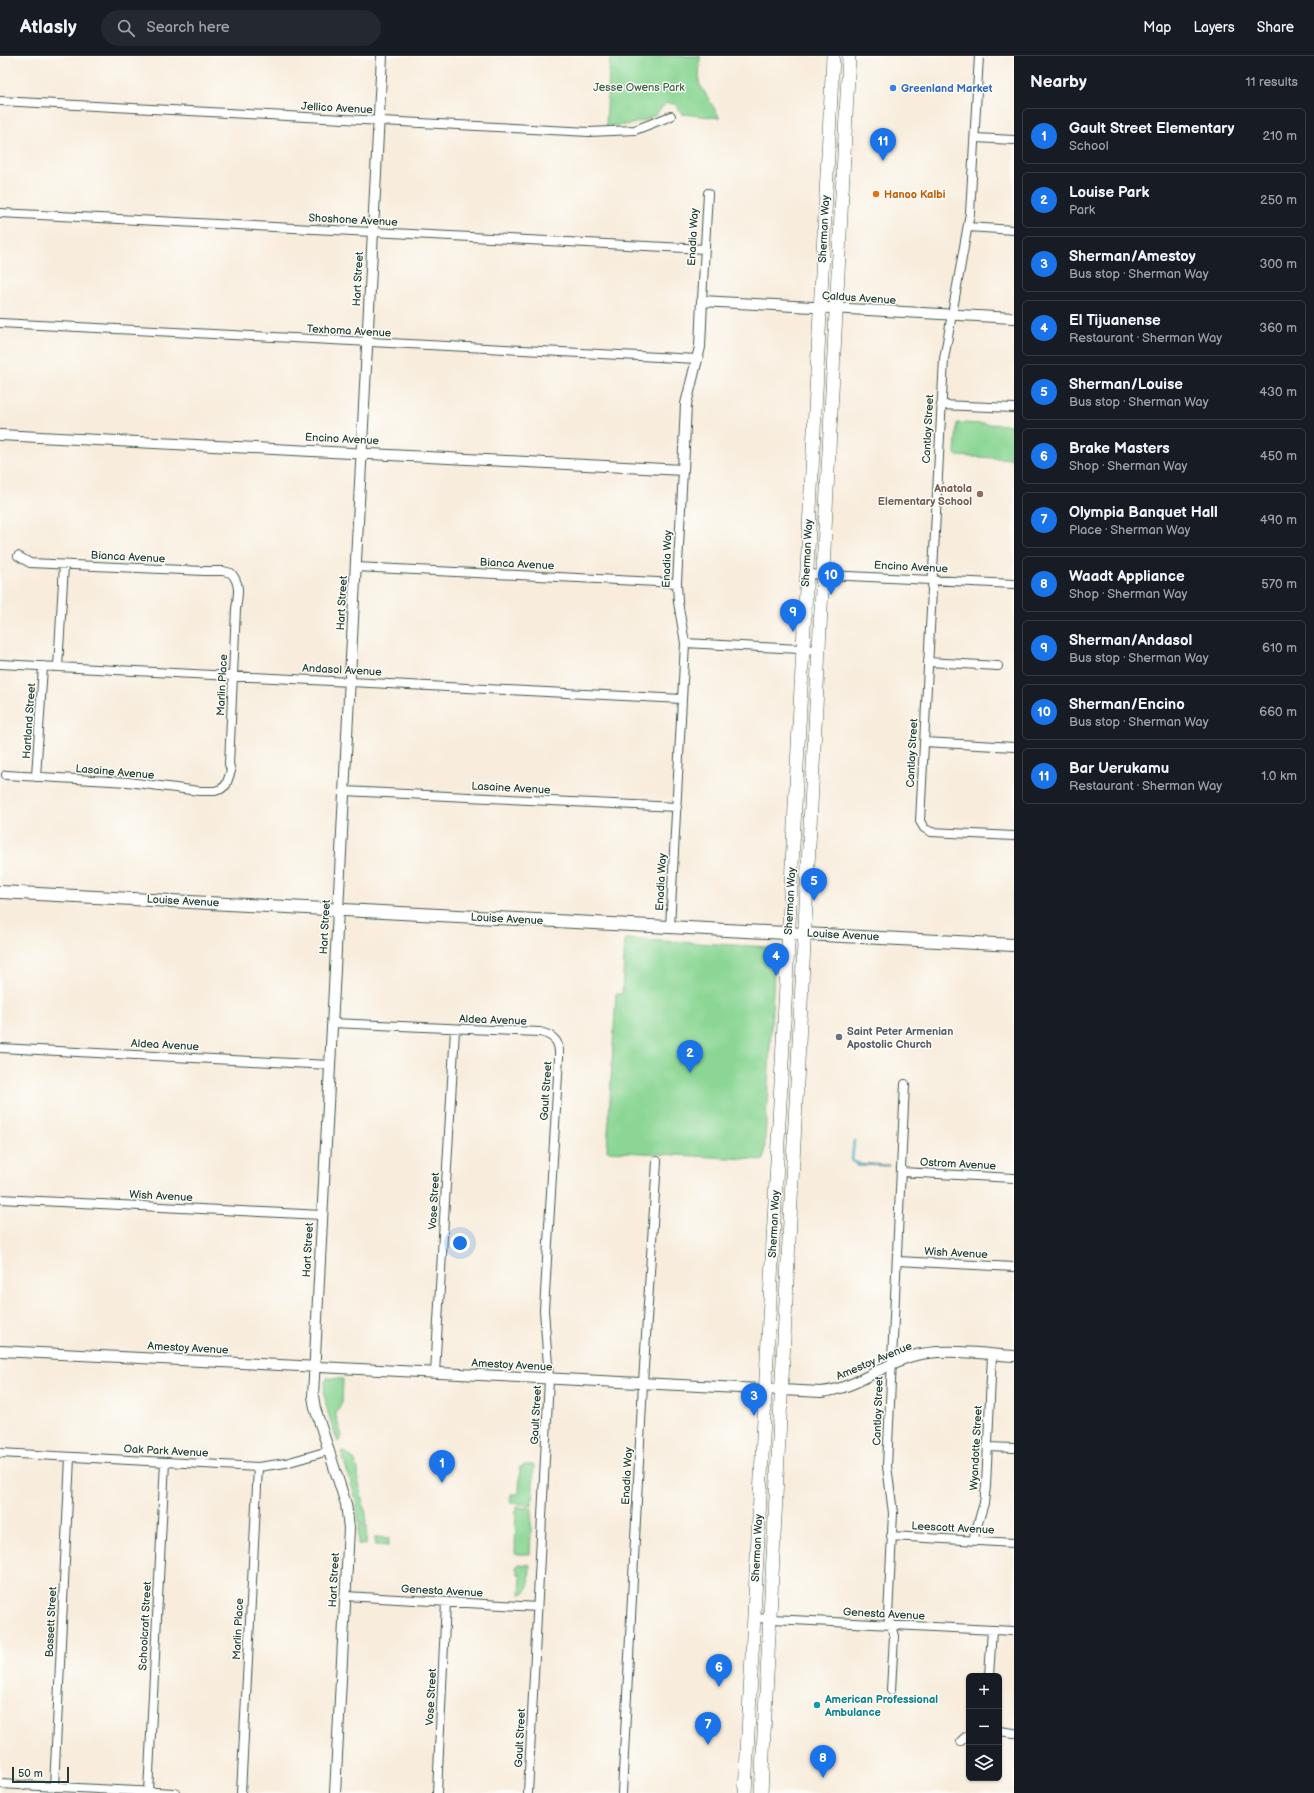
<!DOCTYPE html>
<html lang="en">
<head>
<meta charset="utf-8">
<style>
	:root { --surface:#171b24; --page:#242831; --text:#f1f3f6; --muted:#9ea1a6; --line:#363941; --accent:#1a73e8 }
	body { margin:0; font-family:"Balsamiq Sans",sans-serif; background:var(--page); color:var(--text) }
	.controls { position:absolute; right:12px; bottom:12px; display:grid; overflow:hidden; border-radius:6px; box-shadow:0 1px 3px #0004 }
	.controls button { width:36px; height:36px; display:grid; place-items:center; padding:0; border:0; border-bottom:1px solid var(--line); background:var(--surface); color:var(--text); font:20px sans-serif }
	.scale { position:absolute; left:12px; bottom:10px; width:57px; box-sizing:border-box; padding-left:4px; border:2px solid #1f3d34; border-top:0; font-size:11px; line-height:14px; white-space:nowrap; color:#1f3d34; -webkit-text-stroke:3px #fdfcf7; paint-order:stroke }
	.you { position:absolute; left:460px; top:1187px; width:14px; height:14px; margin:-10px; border:3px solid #fff; border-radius:50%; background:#1a73e8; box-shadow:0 0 0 6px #1a73e833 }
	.badge { display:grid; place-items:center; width:26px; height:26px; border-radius:50%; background:var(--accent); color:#fff; font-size:13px; font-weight:700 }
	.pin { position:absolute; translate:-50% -33px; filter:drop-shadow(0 1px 2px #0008) }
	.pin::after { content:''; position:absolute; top:21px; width:14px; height:12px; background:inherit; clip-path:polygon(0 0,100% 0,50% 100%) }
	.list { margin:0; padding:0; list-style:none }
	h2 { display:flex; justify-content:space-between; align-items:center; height:52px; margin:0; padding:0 16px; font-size:17px }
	h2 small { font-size:13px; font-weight:400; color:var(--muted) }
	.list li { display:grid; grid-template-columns:26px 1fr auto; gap:12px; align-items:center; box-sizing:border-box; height:56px; margin:0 8px 8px; padding:0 8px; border:1px solid var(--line); border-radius:6px }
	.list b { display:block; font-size:15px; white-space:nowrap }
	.list p { margin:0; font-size:13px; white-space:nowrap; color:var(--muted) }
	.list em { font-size:13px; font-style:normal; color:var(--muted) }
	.icon { flex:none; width:22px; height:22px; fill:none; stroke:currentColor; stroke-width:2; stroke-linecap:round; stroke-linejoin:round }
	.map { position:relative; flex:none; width:1014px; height:1737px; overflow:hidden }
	header { display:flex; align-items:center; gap:24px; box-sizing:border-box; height:56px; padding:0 20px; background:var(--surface); border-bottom:1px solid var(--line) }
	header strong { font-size:19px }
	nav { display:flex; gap:22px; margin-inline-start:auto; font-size:14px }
	.search { width:280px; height:36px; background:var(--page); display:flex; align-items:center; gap:10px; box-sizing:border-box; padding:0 14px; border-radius:22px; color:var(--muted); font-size:15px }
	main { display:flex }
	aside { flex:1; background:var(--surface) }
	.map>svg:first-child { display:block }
	.green { fill:#8bd694; stroke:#558a64 }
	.water { fill:#49b3c6; stroke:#34787d }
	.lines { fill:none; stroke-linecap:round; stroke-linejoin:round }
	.stream { stroke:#49b3c6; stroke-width:2.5 }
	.minor-casing { stroke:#40574d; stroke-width:10 }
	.tertiary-casing { stroke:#40574d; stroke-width:12 }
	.secondary-casing { stroke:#40574d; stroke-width:14 }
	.primary-casing { stroke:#40574d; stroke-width:14 }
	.minor { stroke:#fff; stroke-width:8 }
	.tertiary { stroke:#fff; stroke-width:10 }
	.secondary { stroke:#fff; stroke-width:12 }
	.primary { stroke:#fff; stroke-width:13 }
	.shop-dot { fill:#3f7fe0; stroke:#fdfcf7; stroke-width:1.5 }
	.food-dot { fill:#e8710a; stroke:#fdfcf7; stroke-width:1.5 }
	.education-dot { fill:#8d6e63; stroke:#fdfcf7; stroke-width:1.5 }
	.worship-dot { fill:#6b7280; stroke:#fdfcf7; stroke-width:1.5 }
	.culture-dot { fill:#0f9aa8; stroke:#fdfcf7; stroke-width:1.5 }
	.labels { text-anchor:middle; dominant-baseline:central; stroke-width:3; stroke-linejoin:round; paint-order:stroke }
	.park-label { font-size:11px; fill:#3a634c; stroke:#fdfcf7 }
	.shop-label { font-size:11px; font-weight:bold; fill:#366cbe; stroke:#fdfcf7; text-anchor:start }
	.street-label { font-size:11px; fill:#1f3d34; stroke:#fdfcf7 }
	.food-label { font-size:11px; font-weight:bold; fill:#c56008; stroke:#fdfcf7; text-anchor:start }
	.education-label { font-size:11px; font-weight:bold; fill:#785e54; stroke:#fdfcf7; text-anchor:end }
	.worship-label { font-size:11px; font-weight:bold; fill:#5b616d; stroke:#fdfcf7; text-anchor:start }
	.culture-label { font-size:11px; font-weight:bold; fill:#0d838f; stroke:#fdfcf7; text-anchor:start }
</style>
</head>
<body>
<header>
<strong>Atlasly</strong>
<div class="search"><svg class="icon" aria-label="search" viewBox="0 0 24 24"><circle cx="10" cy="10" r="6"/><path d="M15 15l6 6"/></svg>Search here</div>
<nav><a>Map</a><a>Layers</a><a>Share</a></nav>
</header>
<main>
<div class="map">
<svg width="1014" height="1737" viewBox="0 0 1014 1737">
	<rect width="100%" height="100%" fill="#fdfcf7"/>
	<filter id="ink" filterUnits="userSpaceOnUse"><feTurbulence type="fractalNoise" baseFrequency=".025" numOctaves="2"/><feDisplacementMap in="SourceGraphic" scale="8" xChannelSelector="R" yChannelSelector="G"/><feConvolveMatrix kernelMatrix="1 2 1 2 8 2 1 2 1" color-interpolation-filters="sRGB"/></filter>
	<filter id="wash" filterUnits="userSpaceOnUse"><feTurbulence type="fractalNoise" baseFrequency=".012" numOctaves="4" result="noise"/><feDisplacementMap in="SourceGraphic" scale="16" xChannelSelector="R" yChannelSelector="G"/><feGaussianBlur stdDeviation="0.9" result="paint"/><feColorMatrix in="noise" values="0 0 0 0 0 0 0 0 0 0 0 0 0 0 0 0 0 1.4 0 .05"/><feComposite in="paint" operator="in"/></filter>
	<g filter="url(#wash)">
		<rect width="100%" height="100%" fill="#f8eddd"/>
		<path class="green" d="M610 0H700L699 27 720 62 682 58 675 48 667 47C662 50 660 55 656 58 642 68 623 70 606 70Z
			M957 367 1014 369V403L957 400 955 398Z
			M625 883 770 891 775 896 764 1104 607 1095 616 938H622Z
			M327 1322 343 1323 342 1347 335 1357 342 1380 338 1386C333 1372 318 1335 327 1322Z
			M342 1395 354 1403 358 1414V1423L366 1459V1467H359L355 1440 341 1396Z
			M524 1409H534L532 1449 510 1447 511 1438H519L520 1411H523Z
			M516 1451 532 1452 530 1498H515Z
			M359 1469H367L366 1489 358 1488Z
			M375 1481 389 1482 388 1490 375 1489Z
			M519 1508 530 1509C529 1518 532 1536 520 1538L521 1519 518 1518 516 1511Z"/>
		<path class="water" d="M856 1107 889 1109V1110L856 1109Z"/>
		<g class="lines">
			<path class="stream" d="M854 1085 852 1105 859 1108
				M895 1110 925 1111"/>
		</g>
	</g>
	<g filter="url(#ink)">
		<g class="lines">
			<g class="minor-casing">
				<path id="minor" d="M979 0 970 157 944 303 920 765 924 772 931 776 1014 780
					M0 45 589 76 635 74 671 60
					M975 82 1014 84
					M0 157 705 193
					M968 171 1014 174
					M702 245 708 137
					M0 267 697 303
					M941 349 1014 352
					M356 511 677 527
					M807 518 1014 528
					M685 587 819 594
					M928 606 998 610
					M0 608 682 643
					M58 611 64 509
					M924 686 1014 691
					M6 719 128 726 199 735H215L221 733 226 729 231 715 229 708 236 553C238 539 241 528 231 517L223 515H204L30 507 18 500
					M36 721 43 610
					M344 735 677 751
					M670 871 685 587 678 546 677 527 683 414
					M332 967 540 976C556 980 560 987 559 1002L544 1254 549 1323 528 1737
					M0 992 329 1009
					M901 1116 1014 1122
					M0 1143 322 1159
					M897 1205 1014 1211
					M435 1317 455 974
					M987 1391 1014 1392
					M0 1397 258 1411 286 1407 328 1395
					M891 1480 1014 1487
					M973 1484 984 1447 986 1430 992 1299
					M345 1540 537 1551
					M753 1562 1014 1575
					M989 1620 992 1574
					M891 1634 894 1580 888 1560 893 1457 887 1410 905 1028
					M999 1675 1014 1677
					M961 1685 969 1678
					M0 1728 175 1737
					M54 1731 70 1402
					M148 1736 165 1406
					M241 1737 258 1411
					M437 1737 446 1546
					M622 1737 643 1327 657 1105"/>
			</g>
			<g class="tertiary-casing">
				<path id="tertiary" d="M0 379 683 414 686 348 700 291 702 245 1014 262
					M0 1295 821 1336C855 1333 878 1311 909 1301 939 1291 983 1298 1014 1300
					M335 1737 349 1472 346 1448 315 1352 313 1340 382 0"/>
			</g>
			<g class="secondary-casing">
				<path id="secondary" d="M0 836 1014 889"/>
			</g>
			<g class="primary-casing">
				<path id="primary" d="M745 1737 833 0
					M761 1737 849 0"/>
			</g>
			<use href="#minor" class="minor"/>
			<use href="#tertiary" class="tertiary"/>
			<use href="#secondary" class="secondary"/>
			<use href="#primary" class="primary"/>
		</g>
	</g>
	<circle class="shop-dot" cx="893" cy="32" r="4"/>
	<circle class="food-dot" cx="876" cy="138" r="4"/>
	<circle class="education-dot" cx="980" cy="438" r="4"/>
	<circle class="worship-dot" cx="839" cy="981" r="4"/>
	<circle class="culture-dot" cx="817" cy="1649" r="4"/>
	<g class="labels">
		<g class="park-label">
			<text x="639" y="31">Jesse Owens Park</text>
		</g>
		<g class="shop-label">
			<text x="901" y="32">Greenland Market</text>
		</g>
		<g class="street-label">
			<text transform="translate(337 52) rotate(3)">Jellico Avenue</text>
			<text transform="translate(353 164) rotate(3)">Shoshone Avenue</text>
			<text transform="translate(824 173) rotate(-87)">Sherman Way</text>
			<text transform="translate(693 181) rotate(-87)">Enadia Way</text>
			<text transform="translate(358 223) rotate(-87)">Hart Street</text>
			<text transform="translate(859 242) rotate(4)">Caldus Avenue</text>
			<text transform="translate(349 275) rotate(3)">Texhoma Avenue</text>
			<text transform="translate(928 373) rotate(-87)">Cantlay Street</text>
			<text transform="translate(342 383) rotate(3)">Encino Avenue</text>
			<text transform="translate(807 497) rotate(-87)">Sherman Way</text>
			<text transform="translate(128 501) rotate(3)">Bianca Avenue</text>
			<text transform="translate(667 503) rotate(-88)">Enadia Way</text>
			<text transform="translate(517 508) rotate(3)">Bianca Avenue</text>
			<text transform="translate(911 511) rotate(3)">Encino Avenue</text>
			<text transform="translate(342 547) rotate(-87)">Hart Street</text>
			<text transform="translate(342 614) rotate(3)">Andasol Avenue</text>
			<text transform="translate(222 629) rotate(-87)">Marlin Place</text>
			<text transform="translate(29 665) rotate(-86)">Hartland Street</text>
			<text transform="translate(912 697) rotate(-87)">Cantlay Street</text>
			<text transform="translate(115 716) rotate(5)">Lasaine Avenue</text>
			<text transform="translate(511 732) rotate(3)">Lasaine Avenue</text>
			<text transform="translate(661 826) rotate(-87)">Enadia Way</text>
			<text transform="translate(183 845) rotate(3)">Louise Avenue</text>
			<text transform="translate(790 845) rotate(-87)">Sherman Way</text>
			<text transform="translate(507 863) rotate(3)">Louise Avenue</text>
			<text transform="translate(325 871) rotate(-87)">Hart Street</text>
			<text transform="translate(843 879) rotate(3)">Louise Avenue</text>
			<text transform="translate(493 964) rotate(2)">Aldea Avenue</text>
			<text transform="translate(165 989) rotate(3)">Aldea Avenue</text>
			<text transform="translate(546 1035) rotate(-86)">Gault Street</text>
			<text transform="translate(958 1108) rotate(3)">Ostrom Avenue</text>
			<text transform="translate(161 1140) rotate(3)">Wish Avenue</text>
			<text transform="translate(434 1145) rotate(-87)">Vose Street</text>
			<text transform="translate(774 1168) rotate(-87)">Sherman Way</text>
			<text transform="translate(308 1194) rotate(-87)">Hart Street</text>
			<text transform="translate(956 1197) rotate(3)">Wish Avenue</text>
			<text transform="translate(188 1292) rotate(3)">Amestoy Avenue</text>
			<text transform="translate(874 1305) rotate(-23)">Amestoy Avenue</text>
			<text transform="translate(512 1309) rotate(3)">Amestoy Avenue</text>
			<text transform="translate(878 1355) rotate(-88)">Cantlay Street</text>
			<text transform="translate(536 1359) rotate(-87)">Gault Street</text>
			<text transform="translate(976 1392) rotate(-87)">Wyandotte Street</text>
			<text transform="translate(166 1395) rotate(3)">Oak Park Avenue</text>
			<text transform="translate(627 1420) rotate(-87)">Enadia Way</text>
			<text transform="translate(953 1472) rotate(3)">Leescott Avenue</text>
			<text transform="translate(757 1492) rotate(-87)">Sherman Way</text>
			<text transform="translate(334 1524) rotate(-87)">Hart Street</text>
			<text transform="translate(442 1535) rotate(3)">Genesta Avenue</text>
			<text transform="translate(884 1558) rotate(3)">Genesta Avenue</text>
			<text transform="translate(51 1566) rotate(-87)">Bassett Street</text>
			<text transform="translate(145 1570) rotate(-87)">Schoolcraft Street</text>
			<text transform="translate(238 1573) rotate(-87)">Marlin Place</text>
			<text transform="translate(431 1641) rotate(-87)">Vose Street</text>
			<text transform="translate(520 1682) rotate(-87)">Gault Street</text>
		</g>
		<g class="food-label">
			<text x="884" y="138">Hanoo Kalbi</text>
		</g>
		<g class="education-label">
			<text x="972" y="432">Anatola<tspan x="972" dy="13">Elementary School</tspan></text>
		</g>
		<g class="worship-label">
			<text x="847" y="975">Saint Peter Armenian<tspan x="847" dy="13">Apostolic Church</tspan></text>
		</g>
		<g class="culture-label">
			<text x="825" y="1643">American Professional<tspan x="825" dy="13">Ambulance</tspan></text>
		</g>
	</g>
</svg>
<div class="controls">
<button>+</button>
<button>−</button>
<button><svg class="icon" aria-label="layers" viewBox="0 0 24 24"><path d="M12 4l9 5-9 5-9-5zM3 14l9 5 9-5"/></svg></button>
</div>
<div class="scale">50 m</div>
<div class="you"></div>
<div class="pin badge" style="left:442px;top:1427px">1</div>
<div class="pin badge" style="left:690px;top:1017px">2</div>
<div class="pin badge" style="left:754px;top:1360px">3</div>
<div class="pin badge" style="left:776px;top:920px">4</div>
<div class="pin badge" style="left:814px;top:845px">5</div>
<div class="pin badge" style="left:719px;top:1631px">6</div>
<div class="pin badge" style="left:708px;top:1689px">7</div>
<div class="pin badge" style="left:823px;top:1722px">8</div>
<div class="pin badge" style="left:793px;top:576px">9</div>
<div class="pin badge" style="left:831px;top:539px">10</div>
<div class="pin badge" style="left:883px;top:105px">11</div>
</div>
<aside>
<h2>Nearby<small>11 results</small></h2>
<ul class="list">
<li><span class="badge">1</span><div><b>Gault Street Elementary</b><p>School</p></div><em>210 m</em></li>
<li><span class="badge">2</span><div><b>Louise Park</b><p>Park</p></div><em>250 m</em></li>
<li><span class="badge">3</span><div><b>Sherman/Amestoy</b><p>Bus stop · Sherman Way</p></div><em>300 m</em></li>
<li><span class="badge">4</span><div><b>El Tijuanense</b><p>Restaurant · Sherman Way</p></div><em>360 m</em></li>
<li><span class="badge">5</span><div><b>Sherman/Louise</b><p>Bus stop · Sherman Way</p></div><em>430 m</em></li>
<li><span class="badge">6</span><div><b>Brake Masters</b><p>Shop · Sherman Way</p></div><em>450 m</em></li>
<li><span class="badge">7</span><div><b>Olympia Banquet Hall</b><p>Place · Sherman Way</p></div><em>490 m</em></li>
<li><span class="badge">8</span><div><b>Waadt Appliance</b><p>Shop · Sherman Way</p></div><em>570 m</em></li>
<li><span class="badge">9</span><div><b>Sherman/Andasol</b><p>Bus stop · Sherman Way</p></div><em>610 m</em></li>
<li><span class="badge">10</span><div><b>Sherman/Encino</b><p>Bus stop · Sherman Way</p></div><em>660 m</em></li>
<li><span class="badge">11</span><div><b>Bar Uerukamu</b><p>Restaurant · Sherman Way</p></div><em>1.0 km</em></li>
</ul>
</aside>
</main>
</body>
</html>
